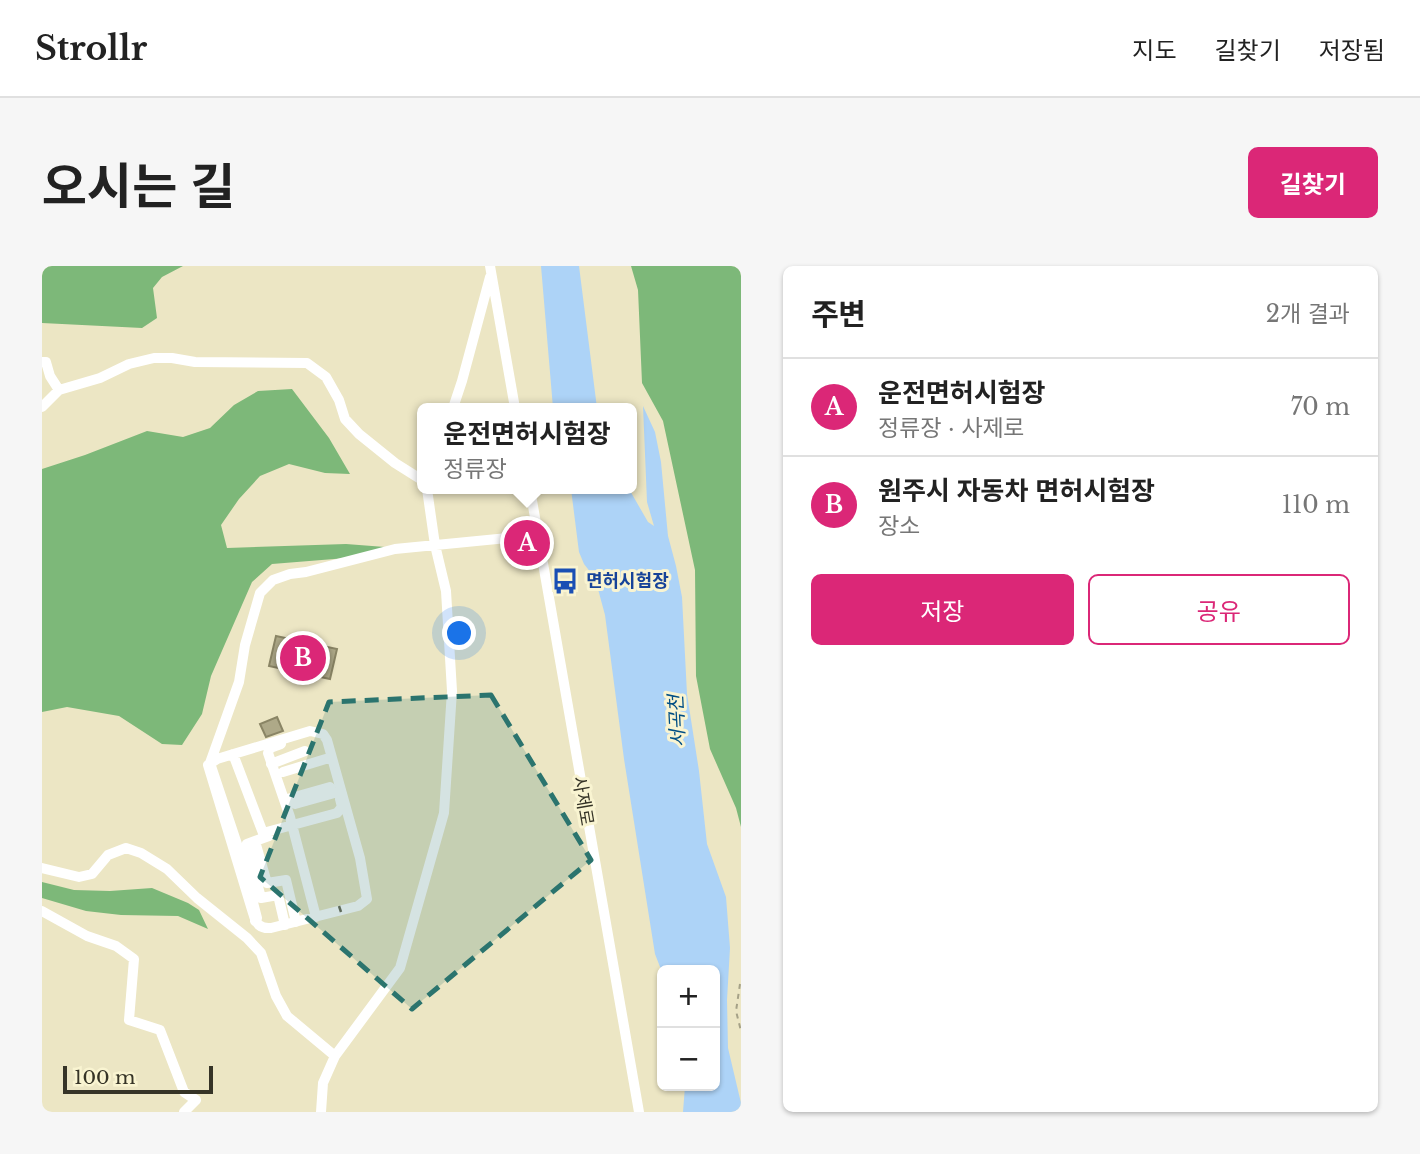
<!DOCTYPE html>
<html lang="ko">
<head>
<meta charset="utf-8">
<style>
	:root { --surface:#fff; --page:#f6f6f6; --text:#222; --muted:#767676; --line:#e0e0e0; --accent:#db2777 }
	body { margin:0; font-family:"Libre Baskerville","Noto Sans KR",serif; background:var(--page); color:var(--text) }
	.controls { position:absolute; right:21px; bottom:21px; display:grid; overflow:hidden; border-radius:10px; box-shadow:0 2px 5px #0004 }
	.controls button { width:63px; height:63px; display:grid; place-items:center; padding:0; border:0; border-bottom:2px solid var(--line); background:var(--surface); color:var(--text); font:35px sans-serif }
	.scale { position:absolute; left:21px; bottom:18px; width:150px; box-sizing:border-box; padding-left:7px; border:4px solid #363427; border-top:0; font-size:19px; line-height:24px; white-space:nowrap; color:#363427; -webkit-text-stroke:5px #f9f4d1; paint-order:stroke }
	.you { position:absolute; left:418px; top:368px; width:24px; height:24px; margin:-18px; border:5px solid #fff; border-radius:50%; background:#1a73e8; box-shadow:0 0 0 10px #1a73e833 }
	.badge { display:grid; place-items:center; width:46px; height:46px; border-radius:50%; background:var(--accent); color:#fff; font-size:23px; font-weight:700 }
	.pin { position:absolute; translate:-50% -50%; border:4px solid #fff; box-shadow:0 2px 7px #0006 }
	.popup { position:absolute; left:375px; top:137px; width:220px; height:91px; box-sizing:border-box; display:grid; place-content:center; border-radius:10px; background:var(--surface); filter:drop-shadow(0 2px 5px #0005); font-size:23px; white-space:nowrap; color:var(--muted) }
	.popup b { font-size:26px; color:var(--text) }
	.popup::after { content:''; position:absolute; left:50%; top:100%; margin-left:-14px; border:14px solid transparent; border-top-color:var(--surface) }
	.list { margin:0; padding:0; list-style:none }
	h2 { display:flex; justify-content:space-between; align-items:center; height:91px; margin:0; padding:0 28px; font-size:30px }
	h2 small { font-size:23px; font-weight:400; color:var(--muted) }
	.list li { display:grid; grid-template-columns:46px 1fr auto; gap:21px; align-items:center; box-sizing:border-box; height:98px; padding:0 28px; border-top:2px solid var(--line) }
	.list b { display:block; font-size:26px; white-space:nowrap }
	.list p { margin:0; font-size:23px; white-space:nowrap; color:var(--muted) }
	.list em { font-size:23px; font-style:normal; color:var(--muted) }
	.actions { display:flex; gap:14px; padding:21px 28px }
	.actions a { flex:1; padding:16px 0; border:2px solid var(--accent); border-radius:10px; text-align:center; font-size:24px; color:var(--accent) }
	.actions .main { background:var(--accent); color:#fff }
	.map { position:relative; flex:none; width:699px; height:846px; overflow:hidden; border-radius:10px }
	header { display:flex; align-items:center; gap:42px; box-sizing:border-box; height:98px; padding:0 35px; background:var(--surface); border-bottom:2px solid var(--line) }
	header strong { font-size:33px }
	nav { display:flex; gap:38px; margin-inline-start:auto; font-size:24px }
	.intro { display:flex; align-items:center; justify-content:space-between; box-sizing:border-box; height:168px; padding:0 42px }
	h1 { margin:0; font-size:49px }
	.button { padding:18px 32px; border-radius:10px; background:var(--accent); color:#fff; font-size:24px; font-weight:700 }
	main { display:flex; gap:42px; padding:0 42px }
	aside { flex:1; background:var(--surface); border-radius:10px; box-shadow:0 2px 5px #0004 }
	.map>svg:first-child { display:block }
	.forest { fill:#7db879 }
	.water { fill:#add3f7 }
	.building { fill:#aea988; stroke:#8a8565; stroke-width:2 }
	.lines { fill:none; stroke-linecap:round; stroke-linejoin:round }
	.path { stroke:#a5a187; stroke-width:2; stroke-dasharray:5 5; stroke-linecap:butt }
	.minor { stroke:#fff; stroke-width:10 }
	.rail { stroke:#6b6855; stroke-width:2.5; stroke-dasharray:12 12; stroke-linecap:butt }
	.marked { fill:#2b746e; fill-opacity:0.2; stroke:#2b746e; stroke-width:5; stroke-dasharray:14 9; stroke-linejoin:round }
	.labels { text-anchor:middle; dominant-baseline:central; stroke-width:6; stroke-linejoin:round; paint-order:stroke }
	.transit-label { font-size:18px; font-weight:bold; fill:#164399; stroke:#f9f4d1; text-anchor:start }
	.street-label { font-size:18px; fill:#363427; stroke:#f9f4d1 }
	.water-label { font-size:19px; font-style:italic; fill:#004e84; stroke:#f9f4d1 }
</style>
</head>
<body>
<header>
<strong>Strollr</strong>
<nav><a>지도</a><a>길찾기</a><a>저장됨</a></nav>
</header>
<div class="intro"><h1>오시는 길</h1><a class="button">길찾기</a></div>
<main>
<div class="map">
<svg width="699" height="846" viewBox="0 0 699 846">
	<rect width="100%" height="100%" fill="#ece6c4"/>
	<path class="forest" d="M0 0H141L120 11 111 22 115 52 100 62 0 57Z
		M589 0H699V561L694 542 668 483 654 410 653 304 621 155 600 117 596 24Z
		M250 123 287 172 308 208 283 207 247 198 218 210 197 233 179 259 185 282 304 278 343 281 317 291 230 298 210 316 169 410 160 448 140 479 120 478 77 450 25 441 0 446V203L43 189 105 165 141 171 168 162 192 139 216 125Z
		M0 616 32 624 68 625 110 622 146 637 157 644 166 663 136 650 79 649 44 645 0 632Z"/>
	<path class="water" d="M499 0H537L555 142H511Z
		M601 140 613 166 619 196 626 270 634 300 640 331 645 428 657 505 665 578 684 631 688 682 685 734 686 782 699 837V846H641L643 820H673V704H620V706L613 688 582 493 563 349 553 312 542 298 537 286 529 223H587L606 256 612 260 605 236Z"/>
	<path class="building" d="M234 370 295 383 288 413 227 400Z
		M235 451 241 465 224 471 218 458Z"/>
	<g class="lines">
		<path class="path" d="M698 718 694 745 699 765"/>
		<path class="minor" d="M448 0 473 142
			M0 96H4L8 110 17 124
			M0 141 17 124 58 112 87 98 112 92H130L153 96 265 97 284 111 297 134 303 153 317 168 353 197 380 214
			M411 142 420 115 448 11
			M488 223 597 846
			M268 465 281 468 285 474 318 592 325 633 316 640 229 662C218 663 214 658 211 647L166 499 175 493Z
			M239 478 228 482 226 487 248 551 274 651
			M191 488 221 567 295 547 300 541 298 533
			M229 498 263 485
			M241 506 287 492
			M242 534 288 521
			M253 538 296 526
			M227 570 213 575 225 617 244 614 254 656
			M213 575 205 578 219 632 236 629 243 659
			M0 602 37 611 50 608 66 589 84 582 99 587 125 603 155 632 205 672 219 687 234 730 245 750 293 790
			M0 645 45 670 74 680 92 693 87 754 118 764 142 826 154 834 142 846
			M213 655 215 652 199 590 168 497 197 416 203 379 218 327 231 314 248 308 264 306 353 283 495 269
			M279 846 281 817 293 790 358 702 402 547 410 425 404 325 393 279 385 223"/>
		<path class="rail" d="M297 640 299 646"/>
	</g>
	<path class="marked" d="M449 429 549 594 370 743 218 611 287 436Z"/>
	<defs>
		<g id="bus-bare" transform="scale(2.1)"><path d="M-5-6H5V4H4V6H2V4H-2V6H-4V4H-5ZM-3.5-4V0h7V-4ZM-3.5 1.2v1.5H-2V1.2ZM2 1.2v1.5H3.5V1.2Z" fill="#1a4fb4" stroke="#f9f4d1" stroke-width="2.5" paint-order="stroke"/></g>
	</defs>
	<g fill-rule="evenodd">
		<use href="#bus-bare" x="523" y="315"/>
	</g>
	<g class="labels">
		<g class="transit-label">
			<text x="544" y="315">면허시험장</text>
		</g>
		<g class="street-label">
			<text transform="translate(541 535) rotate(80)">사제로</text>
		</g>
		<g class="water-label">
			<text transform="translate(635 455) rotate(-93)">서곡천</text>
		</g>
	</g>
</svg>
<div class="controls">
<button>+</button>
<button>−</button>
</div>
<div class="scale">100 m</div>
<div class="you"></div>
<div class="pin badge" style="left:485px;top:277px">A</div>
<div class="popup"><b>운전면허시험장</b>정류장</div>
<div class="pin badge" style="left:261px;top:392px">B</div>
</div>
<aside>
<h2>주변<small>2개 결과</small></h2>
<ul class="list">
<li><span class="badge">A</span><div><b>운전면허시험장</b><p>정류장 · 사제로</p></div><em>70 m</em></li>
<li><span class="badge">B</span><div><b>원주시 자동차 면허시험장</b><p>장소</p></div><em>110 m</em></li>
</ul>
<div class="actions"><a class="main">저장</a><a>공유</a></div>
</aside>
</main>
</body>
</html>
